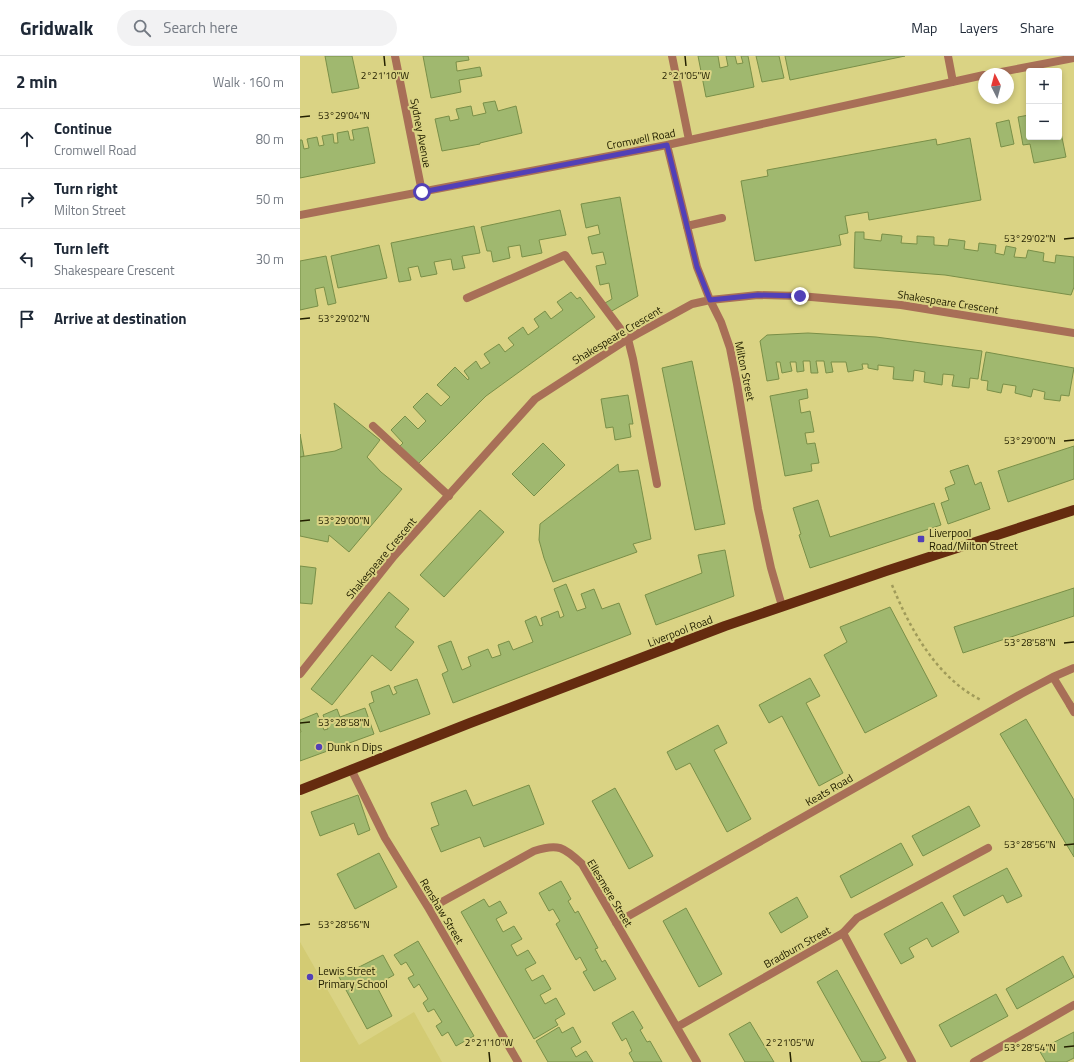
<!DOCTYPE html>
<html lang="en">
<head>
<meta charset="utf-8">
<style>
	:root { --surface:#fff; --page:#f2f2f3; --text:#1f2937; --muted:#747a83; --line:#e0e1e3 }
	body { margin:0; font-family:"Titillium Web",sans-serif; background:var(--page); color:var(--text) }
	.controls { position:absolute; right:12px; top:12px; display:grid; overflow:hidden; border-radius:4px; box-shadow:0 2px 6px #0003 }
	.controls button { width:36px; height:36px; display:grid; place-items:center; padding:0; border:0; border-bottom:1px solid var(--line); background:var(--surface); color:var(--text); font:20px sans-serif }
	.compass { position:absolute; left:678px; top:12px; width:36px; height:36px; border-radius:50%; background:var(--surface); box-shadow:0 2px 6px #0003; rotate:354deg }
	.stop { position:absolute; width:12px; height:12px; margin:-9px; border:3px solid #5240b7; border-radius:50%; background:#fff }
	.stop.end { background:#5240b7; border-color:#fff; box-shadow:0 1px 4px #0008 }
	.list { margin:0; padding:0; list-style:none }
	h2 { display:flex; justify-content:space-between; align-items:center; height:52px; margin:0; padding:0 16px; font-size:17px }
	h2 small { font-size:13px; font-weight:400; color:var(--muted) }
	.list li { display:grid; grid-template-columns:26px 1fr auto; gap:12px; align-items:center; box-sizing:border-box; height:60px; padding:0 16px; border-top:1px solid var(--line) }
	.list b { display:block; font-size:15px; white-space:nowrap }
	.list p { margin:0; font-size:13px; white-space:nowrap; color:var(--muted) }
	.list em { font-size:13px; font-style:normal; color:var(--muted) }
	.icon { flex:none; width:22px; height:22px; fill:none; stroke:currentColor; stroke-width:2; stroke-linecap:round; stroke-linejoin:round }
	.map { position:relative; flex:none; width:774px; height:1006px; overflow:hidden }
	header { display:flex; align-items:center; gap:24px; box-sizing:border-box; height:56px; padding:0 20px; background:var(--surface); border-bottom:1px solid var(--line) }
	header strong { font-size:19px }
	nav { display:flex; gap:22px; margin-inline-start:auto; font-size:14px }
	.search { width:280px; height:36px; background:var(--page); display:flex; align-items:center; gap:10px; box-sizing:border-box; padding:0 14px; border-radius:22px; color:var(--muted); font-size:15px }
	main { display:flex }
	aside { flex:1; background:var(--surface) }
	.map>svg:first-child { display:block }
	.built { fill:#d3cb73 }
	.building { fill:#a0b86f; stroke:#798f48 }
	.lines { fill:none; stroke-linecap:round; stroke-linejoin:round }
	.path { stroke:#a09b5a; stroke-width:2.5; stroke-dasharray:3 3; stroke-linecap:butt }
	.service { stroke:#a86f57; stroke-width:8 }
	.pedestrian { stroke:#a86f57; stroke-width:8 }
	.minor { stroke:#a86f57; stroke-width:8 }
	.primary { stroke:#652b0f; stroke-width:10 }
	.route { stroke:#5240b7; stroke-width:5 }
	.ticks { fill:none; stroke:#232000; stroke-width:1.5 }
	.poi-dot { fill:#5240b7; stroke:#dad384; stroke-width:1.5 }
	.labels { text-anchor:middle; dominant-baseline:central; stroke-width:4; stroke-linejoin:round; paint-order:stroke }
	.street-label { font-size:11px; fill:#232000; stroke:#dad384 }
	.poi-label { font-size:11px; fill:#232000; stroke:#dad384; text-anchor:start }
	.ticks-label { font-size:10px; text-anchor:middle; fill:#232000; stroke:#dad384; stroke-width:4; stroke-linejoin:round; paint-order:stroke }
</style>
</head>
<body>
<header>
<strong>Gridwalk</strong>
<div class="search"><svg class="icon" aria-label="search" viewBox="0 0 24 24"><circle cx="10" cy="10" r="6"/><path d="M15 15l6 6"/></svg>Search here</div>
<nav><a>Map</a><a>Layers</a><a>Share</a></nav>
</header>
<main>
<aside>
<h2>2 min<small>Walk · 160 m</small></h2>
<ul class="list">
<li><svg class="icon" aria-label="ahead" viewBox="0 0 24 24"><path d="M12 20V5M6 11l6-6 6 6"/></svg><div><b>Continue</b><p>Cromwell Road</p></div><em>80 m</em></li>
<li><svg class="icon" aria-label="right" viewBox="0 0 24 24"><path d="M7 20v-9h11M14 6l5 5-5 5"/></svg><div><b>Turn right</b><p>Milton Street</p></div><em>50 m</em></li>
<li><svg class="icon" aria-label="left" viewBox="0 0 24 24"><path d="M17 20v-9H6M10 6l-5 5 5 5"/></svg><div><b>Turn left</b><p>Shakespeare Crescent</p></div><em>30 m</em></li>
<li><svg class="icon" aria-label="arrive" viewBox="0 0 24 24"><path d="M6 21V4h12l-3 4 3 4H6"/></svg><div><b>Arrive at destination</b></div></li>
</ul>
</aside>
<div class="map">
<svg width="774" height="1006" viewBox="0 0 774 1006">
	<rect width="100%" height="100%" fill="#dad384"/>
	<path class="built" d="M0 886 59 989 114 956 142 1006H0Z"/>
	<path class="building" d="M25 0H52L59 32 32 37Z
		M123 0H168L169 4 156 6 157 15 180 11 182 20 159 24 161 36 131 42Z
		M398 0H418L420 12 428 10 426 0H435L437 8 443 7 441 0H448L454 31 406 41Z
		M456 0H479L484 22 462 26Z
		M485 0H605L490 24Z
		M195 45 198 55 216 50 222 77 180 87V88L142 95 135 63 149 60 150 65 159 63 156 53 171 50 173 60 186 57 183 47Z
		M729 59V81H759V67L766 101 734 107 730 88 723 89 718 61Z
		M709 64 714 88 701 91 696 67Z
		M68 71 75 107 0 122V84H2L4 93 9 92 7 83 17 81 19 90 24 89 22 80 33 78 34 87H38L37 77 48 75 50 84H54L52 74Z
		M670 82 681 144 569 164 568 156 545 160 548 177 539 179 541 189 455 205 441 125 468 120 467 114 636 83 637 89Z
		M320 141 338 240 310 256 305 247 312 243 309 227 300 229 296 210 306 208 303 196 292 198 288 181 300 178 298 169 286 172 281 148Z
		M260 154 266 179 239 184 242 197 222 201 220 189 208 191 210 202 193 206 191 195H187L181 171Z
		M174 170 180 197 162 200 165 212 153 214 151 203 134 206 137 218 121 221 118 210 108 212 111 224 99 226 91 187Z
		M555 176H564V183L581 185 582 178 602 180 601 187 617 188V180L634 181V189L648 190 649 183 665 185 664 193 678 195 679 187 696 189 695 197 704 199 706 190 716 192 714 201 726 202 728 194 744 197 743 205 755 207 756 199 774 201V231L771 239 645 219 554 212Z
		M79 189 87 222 38 232 31 200Z
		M26 200 36 247 28 249 24 231 15 233 18 250 0 254V205Z
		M271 236 277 243 280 241 295 261 186 340 116 410 98 392 103 387 91 374 105 360 118 373 126 365 113 351 127 337 141 350 150 341 137 329 155 311 168 324 169 322 164 315 176 305 181 313 190 307 184 298 199 288 205 296 214 289 208 282 223 271 228 279 239 271 234 263 245 255 251 263 263 254 257 246Z
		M508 277 576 281 682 295 678 323 670 322 669 332 652 330 654 319 643 318 642 329 624 326 625 316 614 314 613 325 593 323 594 311 578 309V314L568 312V308H562L563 313 548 316 546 306H531L533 316 526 317 524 305H516L518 317H511L510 305H503L504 315 497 316 496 306H490L492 315 482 317 480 306H476L479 323 467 325 460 285 467 279Z
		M686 296 774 312 769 340 761 339 760 345 744 343 745 336 733 333 731 341 715 337 716 330 703 328 701 337 687 334 688 325 681 324Z
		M392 305 425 468 395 474 362 312Z
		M507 333 508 342 499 344 501 357 510 355 514 376 505 377 507 388 515 387 519 407 511 408 512 415 485 420 470 340Z
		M328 339 333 368H329L331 381 315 384 313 371 306 372 301 343Z
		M34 347 80 384 67 401 81 416 102 433 49 496 29 479 28 486 0 480V401L35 395 42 392Z
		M0 378 4 400 0 401Z
		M243 387 265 409 234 440 212 418Z
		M774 390V423L708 446 698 415Z
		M318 408 319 416 338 414 351 483 333 488 337 496 253 526 244 502 239 484 240 468Z
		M668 409 675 429 681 426 690 453 648 468 641 447 649 444 645 432 655 428 650 415Z
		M518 444 530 481 634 447 641 469 510 512 499 479 501 478 493 452Z
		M180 454 204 476 144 541 120 519Z
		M425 494 434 540 356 569 345 539 402 517 398 499Z
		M0 510 16 512 12 548 0 547Z
		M266 528 277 555 286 552 281 538 294 533 302 553 319 547 331 578 153 647 142 618 148 615 138 590 151 585 162 614 171 610 168 601 188 593 192 602 201 599 198 589 209 585 213 594 233 586 225 565 236 560 240 570 243 569 241 562 258 555 260 562 264 560 254 533Z
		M774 532V560L663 597 654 571Z
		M89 536 109 553 95 571 114 586 91 615 72 599 32 649 11 633Z
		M590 551 637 640 565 677 524 599 547 586 540 571Z
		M510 622 520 640 506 647 543 717 519 730 482 660 469 667 459 649Z
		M117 623 130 658 80 676 69 648 74 646 71 636 89 629 93 639 97 637 94 631Z
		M65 652 74 678 0 705V676H1L0 672V664L17 657 24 674 28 673 23 659 37 653 40 661Z
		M726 663 774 744V801L700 678Z
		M418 669 427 687 414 694 451 763 427 776 390 707 376 714 367 696Z
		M229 729 244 768 184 791 180 781 141 796 131 772 139 769 131 747 166 734 173 750Z
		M315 732 353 800 329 813 292 745Z
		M58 739 70 774 58 779 54 767 20 780 11 756Z
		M669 750 680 770 623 800 612 780Z
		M601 787 613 809 551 842 540 820Z
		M79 797 97 831 55 853 37 818Z
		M707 812 722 840 707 847 703 839 664 860 653 840Z
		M261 825 271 843 268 845 275 857 278 855 298 892 295 893 302 906 305 904 316 923 294 935 283 916 287 914 280 901 276 904 256 868 260 865 253 853 249 855 239 837Z
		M497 841 508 861 481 877 469 857Z
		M184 843 189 851 200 845 207 857 196 863 203 876 214 870 222 883 211 889 217 900 228 894 236 907 225 913 232 925 243 919 251 933 240 939 245 948 256 942 265 958 255 964 258 969 234 983 161 856Z
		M642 846 659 876 632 891 627 882 609 892 614 901 601 908 584 878Z
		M386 852 422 918 399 931 363 865Z
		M118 885 174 980 156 990 148 976 142 980 136 970 142 966 134 953 128 956 123 947 128 943 119 928 114 932 108 922 114 919 106 906 101 909 94 899Z
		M83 899 94 919 76 929 92 960 67 973 39 921Z
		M763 900 774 921 717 953 706 933Z
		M537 914 586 1002 578 1006H562L517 926Z
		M696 938 708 960 651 991 639 969Z
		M333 955 343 972 340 974 347 986 350 985 362 1006H334L329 997 332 995 326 982 322 985 312 967Z
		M450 966 474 1006H445L429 978Z
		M259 971 262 977 273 971 281 986 271 992 276 1001 286 995 293 1006H248L236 985Z
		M774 976V1002L766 1006H746L739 994Z"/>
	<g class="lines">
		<path class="path" d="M592 529C610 573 637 622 681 644"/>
		<path class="service" d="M387 170 422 162
			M167 242 265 199 328 283 333 303 357 428
			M73 370 149 440
			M543 877 557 862 688 792
			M674 1006 774 949"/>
		<path class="pedestrian" d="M770 649 774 656"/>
		<path class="minor" d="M95 0 122 136
			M372 0 389 84
			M648 0 653 26
			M691 18 774 2
			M367 89 397 211 410 244 421 266 430 292 437 328 458 453 471 512 482 550
			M0 159 367 89 684 19
			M0 618 94 500 235 343 328 283 392 248 410 244 458 239 500 240 601 249 774 277
			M753 621 770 649
			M51 713 85 782 129 853 218 1006
			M129 853 234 795C258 787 264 791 282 808L397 1006
			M316 867 721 638 753 621 774 612
			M377 971 543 877 612 1006"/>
		<path class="primary" d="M0 734 170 667 425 570 586 515 774 454"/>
	</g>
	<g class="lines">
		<path class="route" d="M122 136 367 89 397 211 410 244 458 239 500 240"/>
	</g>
	<path class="ticks" d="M84 0 85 10M385 0 386 10M0 61 10 60M764 183 774 182M0 263 10 262M764 385 774 384M0 465 10 464M764 587 774 586M0 667 10 666M764 789 774 788M0 869 10 868M764 991 774 990M189 996 190 1006M490 996 491 1006"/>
	<g class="poi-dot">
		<rect x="617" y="479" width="8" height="8" rx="2"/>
		<circle cx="19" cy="691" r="4"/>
		<circle cx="10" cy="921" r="4"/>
	</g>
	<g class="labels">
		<g class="street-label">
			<text transform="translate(121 77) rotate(79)">Sydney Avenue</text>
			<text transform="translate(341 83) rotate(-11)">Cromwell Road</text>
			<text transform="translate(648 246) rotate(9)">Shakespeare Crescent</text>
			<text transform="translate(317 279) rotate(-31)">Shakespeare Crescent</text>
			<text transform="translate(445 315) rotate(78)">Milton Street</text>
			<text transform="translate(81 502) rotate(-50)">Shakespeare Crescent</text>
			<text transform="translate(380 575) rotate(-21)">Liverpool Road</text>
			<text transform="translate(529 734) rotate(-30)">Keats Road</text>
			<text transform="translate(310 837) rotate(59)">Ellesmere Street</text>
			<text transform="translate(142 855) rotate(59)">Renshaw Street</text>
			<text transform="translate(497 891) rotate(-29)">Bradburn Street</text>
		</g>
		<g class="poi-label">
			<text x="629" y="477">Liverpool<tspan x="629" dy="13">Road/Milton Street</tspan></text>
			<text x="27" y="691">Dunk n Dips</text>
			<text x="18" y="915">Lewis Street<tspan x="18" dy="13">Primary School</tspan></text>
		</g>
	</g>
	<g class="ticks-label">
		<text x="85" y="23">2°21'10"W</text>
		<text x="386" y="23">2°21'05"W</text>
		<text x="44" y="63">53°29'04"N</text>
		<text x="730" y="186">53°29'02"N</text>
		<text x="44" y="266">53°29'02"N</text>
		<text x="730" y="388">53°29'00"N</text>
		<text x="44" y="468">53°29'00"N</text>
		<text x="730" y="590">53°28'58"N</text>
		<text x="44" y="670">53°28'58"N</text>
		<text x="730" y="792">53°28'56"N</text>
		<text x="44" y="872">53°28'56"N</text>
		<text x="189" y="990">2°21'10"W</text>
		<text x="490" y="990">2°21'05"W</text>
		<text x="730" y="995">53°28'54"N</text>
	</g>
</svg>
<div class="controls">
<button>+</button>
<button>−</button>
</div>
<svg class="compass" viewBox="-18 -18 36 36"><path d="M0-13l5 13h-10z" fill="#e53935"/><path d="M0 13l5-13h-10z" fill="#747a83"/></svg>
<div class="stop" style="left:122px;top:136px"></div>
<div class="stop end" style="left:500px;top:240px"></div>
</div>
</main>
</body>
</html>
